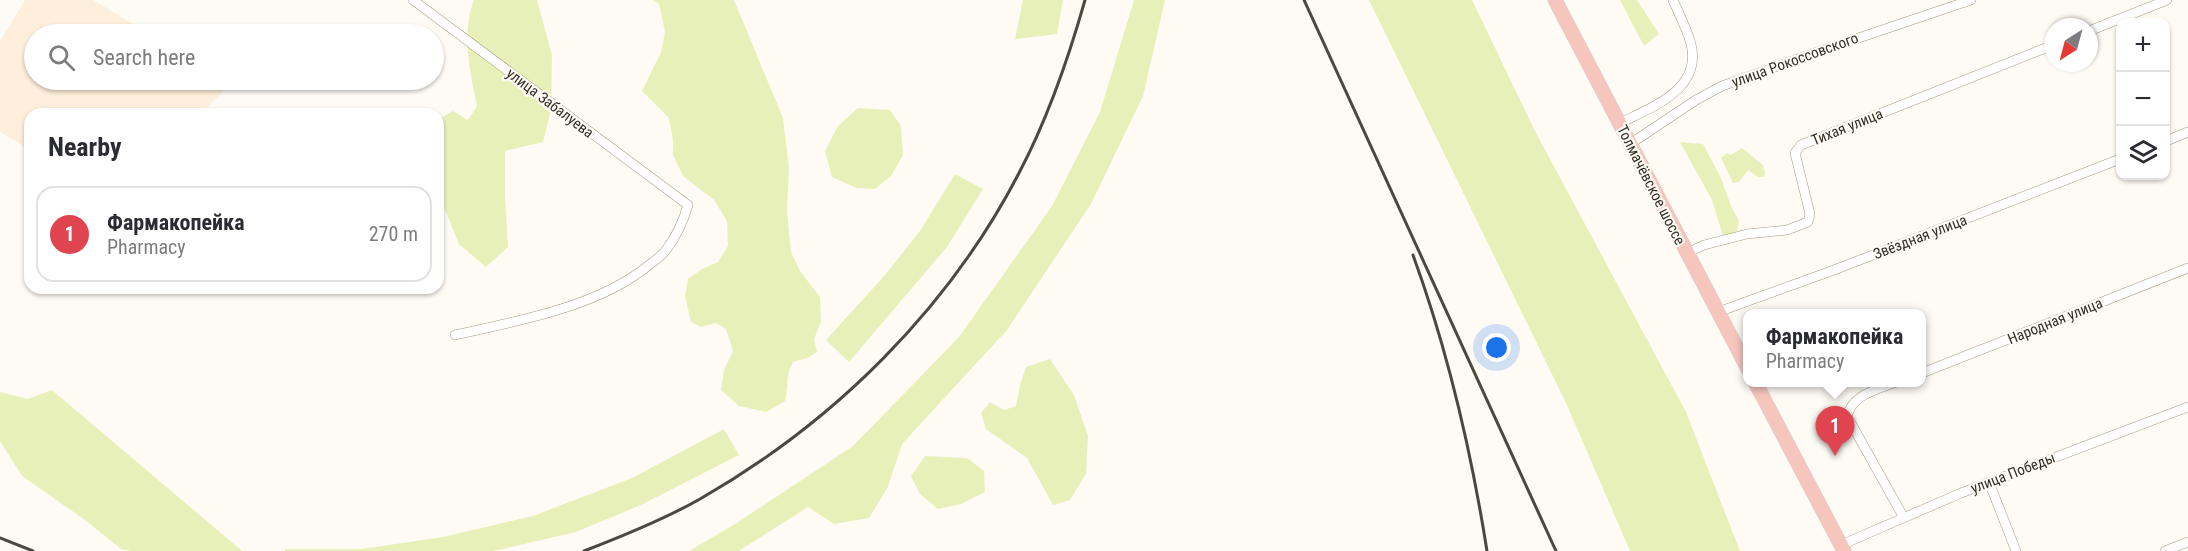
<!DOCTYPE html>
<html lang="en">
<head>
<meta charset="utf-8">
<style>
	:root { --surface:#fff; --page:#f7f7f7; --text:#2b2b33; --muted:#7c7c81; --line:#e1e1e2; --accent:#226c75 }
	body { margin:0; font-family:"Roboto Condensed",sans-serif; background:var(--page); color:var(--text) }
	.controls { position:absolute; right:18px; top:18px; display:grid; overflow:hidden; border-radius:12px; box-shadow:0 2px 4px #0004 }
	.controls button { width:54px; height:54px; display:grid; place-items:center; padding:0; border:0; border-bottom:2px solid var(--line); background:var(--surface); color:var(--text); font:30px sans-serif }
	.compass { position:absolute; left:2044px; top:18px; width:54px; height:54px; border-radius:50%; background:var(--surface); box-shadow:0 2px 4px #0004; rotate:216deg }
	.you { position:absolute; left:1497px; top:348px; width:21px; height:21px; margin:-15px; border:4px solid #fff; border-radius:50%; background:#1a73e8; box-shadow:0 0 0 9px #1a73e833 }
	.badge { display:grid; place-items:center; width:39px; height:39px; border-radius:50%; background:var(--accent); color:#fff; font-size:20px; font-weight:700 }
	.pin { position:absolute; translate:-50% -50px; filter:drop-shadow(0 2px 3px #0008) }
	.pin::after { content:''; position:absolute; top:32px; width:21px; height:18px; background:inherit; clip-path:polygon(0 0,100% 0,50% 100%) }
	.popup { position:absolute; left:1743px; top:309px; width:183px; height:78px; box-sizing:border-box; display:grid; place-content:center; border-radius:12px; background:var(--surface); filter:drop-shadow(0 2px 4px #0005); font-size:20px; white-space:nowrap; color:var(--muted) }
	.popup b { font-size:22px; color:var(--text) }
	.popup::after { content:''; position:absolute; left:50%; top:100%; margin-left:-12px; border:12px solid transparent; border-top-color:var(--surface) }
	.list { margin:0; padding:0; list-style:none }
	h2 { display:flex; justify-content:space-between; align-items:center; height:78px; margin:0; padding:0 24px; font-size:26px }
	h2 small { font-size:20px; font-weight:400; color:var(--muted) }
	.list li { display:grid; grid-template-columns:39px 1fr auto; gap:18px; align-items:center; box-sizing:border-box; height:96px; margin:0 12px 12px; padding:0 12px; border:2px solid var(--line); border-radius:18px }
	.list b { display:block; font-size:22px; white-space:nowrap }
	.list p { margin:0; font-size:20px; white-space:nowrap; color:var(--muted) }
	.list em { font-size:20px; font-style:normal; color:var(--muted) }
	.icon { flex:none; width:33px; height:33px; fill:none; stroke:currentColor; stroke-width:2; stroke-linecap:round; stroke-linejoin:round }
	.map { position:relative; flex:none; width:2188px; height:551px; overflow:hidden }
	.search { position:absolute; background:var(--surface); box-shadow:0 2px 4px #0004; left:24px; top:24px; width:420px; height:66px; display:flex; align-items:center; gap:15px; box-sizing:border-box; padding:0 21px; border-radius:33px; color:var(--muted); font-size:22px }
	.panel { position:absolute; background:var(--surface); box-shadow:0 2px 4px #0004; left:24px; top:108px; width:420px; height:186px; border-radius:18px }
	.map>svg:first-child { display:block }
	.education { fill:#fdefdb }
	.green { fill:#e8f0ba }
	.lines { fill:none; stroke-linecap:round; stroke-linejoin:round }
	.street-casing { stroke:#a79a81; stroke-width:10 }
	.primary-casing { stroke:#d6d5d3; stroke-width:15 }
	.street { stroke:#fff; stroke-width:9 }
	.primary { stroke:#f6c5be; stroke-width:14 }
	.rail { stroke:#4d483d; stroke-width:3 }
	.labels { text-anchor:middle; dominant-baseline:central; stroke-width:4.5; stroke-linejoin:round; paint-order:stroke }
	.street-label { font-size:15px; fill:#342f24; stroke:#fefbf5 }
</style>
</head>
<body>
<div class="map">
<svg width="2188" height="551" viewBox="0 0 2188 551">
	<rect width="100%" height="100%" fill="#fefbf5"/>
	<path class="education" d="M25 0H93L150 34H34V80H224L231 83 201 114H30V150L0 132V41Z"/>
	<path class="green" d="M474 0H537L552 55 551 110 543 142 505 151V197L508 247 486 267 459 244 438 193V120L453 111 468 120 477 106C470 72 461 33 474 0Z
		M653 0H734L783 118 789 168 787 211 791 252 800 271 820 297 821 322 814 339 817 352 807 358 793 362C785 377 789 384 785 401L766 412 739 406 721 390 724 370 733 351 726 329 716 323 701 327 691 322 685 296 688 279 702 269 718 262 728 246 727 221 714 200 683 176 673 155V140L669 118 642 91 661 52 665 32 659 4Z
		M1023 0H1063L1057 34 1015 39Z
		M1134 0H1165L1143 96 1091 204 1007 330 902 444 888 487 869 518 834 524 808 507 739 551H689L735 524 853 446 959 337 1052 206 1100 112Z
		M1369 0H1472L1536 133 1686 412 1740 551H1630L1566 403Z
		M1620 0H1637L1659 34 1644 46Z
		M858 108 890 110 901 126 903 155 891 176 875 189 856 188 832 177 825 151 838 126Z
		M1680 142 1703 144 1721 178 1731 206 1739 221 1735 239H1724L1712 200Z
		M1742 148 1763 165 1765 174 1763 177H1758L1748 170 1739 182 1733 183 1721 158 1727 153 1731 155Z
		M955 174 983 189 947 247 849 362 826 340 885 275 920 231Z
		M1050 359 1074 395 1088 436 1086 474 1070 500 1053 505 1027 458 986 429 981 413 990 402 1004 410 1016 406 1020 385 1026 367Z
		M52 390 235 545 242 551H130L121 549 85 520 22 476 0 441V392L28 399Z
		M724 429 739 455 641 505 576 532 503 549 493 551H285V549H361L443 537 533 516 632 478Z
		M925 456 967 458 984 471 985 492 961 504 938 509 920 494 911 476Z"/>
	<g class="lines">
		<g class="street-casing">
			<path id="street" d="M413 0 688 205C683 222 677 236 666 250 662 256 654 261 649 265 598 307 518 321 455 335
				M2089 31 2167 0
				M1620 123C1652 107 1702 90 1691 44 1687 29 1679 14 1673 0
				M2166 141 2188 132
				M1630 144 1696 100 1722 86 1817 52 1971 0
				M1687 253 1704 245 1747 234 1787 230 1808 222 1810 214 1795 153 1801 145 2053 45
				M1718 312 1834 270 2120 159
				M1922 373 2188 268
				M1896 382C1876 390 1853 394 1847 416L1904 518
				M1989 482 2016 551
				M1841 545 1961 493 2188 407
				M2165 551 2188 542"/>
		</g>
		<g class="primary-casing">
			<path id="primary" d="M1555 0 1748 369
				M1755 382 1844 551"/>
		</g>
		<use href="#street" class="street"/>
		<use href="#primary" class="primary"/>
		<path class="rail" d="M1304 0 1556 551
			M1413 255C1448 351 1471 450 1487 551
			M0 538 33 551
			M584 551C623 536 663 520 700 499 833 423 948 310 1019 173 1048 118 1068 60 1085 0"/>
	</g>
	<g class="labels">
		<g class="street-label">
			<text transform="translate(1795 60) rotate(-20)">улица Рокоссовского</text>
			<text transform="translate(550 103) rotate(37)">улица Забалуева</text>
			<text transform="translate(1847 127) rotate(-22)">Тихая улица</text>
			<text transform="translate(1651 185) rotate(63)">Толмачёвское шоссе</text>
			<text transform="translate(1920 237) rotate(-21)">Звёздная улица</text>
			<text transform="translate(2055 321) rotate(-22)">Народная улица</text>
			<text transform="translate(2013 473) rotate(-21)">улица Победы</text>
		</g>
	</g>
</svg>
<div class="controls">
<button>+</button>
<button>−</button>
<button><svg class="icon" aria-label="layers" viewBox="0 0 24 24"><path d="M12 4l9 5-9 5-9-5zM3 14l9 5 9-5"/></svg></button>
</div>
<svg class="compass" viewBox="-18 -18 36 36"><path d="M0-13l5 13h-10z" fill="#e53935"/><path d="M0 13l5-13h-10z" fill="#7c7c81"/></svg>
<div class="you"></div>
<div class="pin badge" style="left:1835px;top:456px;background:#e0444e">1</div>
<div class="popup"><b>Фармакопейка</b>Pharmacy</div>
<div class="search"><svg class="icon" aria-label="search" viewBox="0 0 24 24"><circle cx="10" cy="10" r="6"/><path d="M15 15l6 6"/></svg>Search here</div>
<section class="panel">
<h2>Nearby<small></small></h2>
<ul class="list">
<li><span class="badge" style="background:#e0444e">1</span><div><b>Фармакопейка</b><p>Pharmacy</p></div><em>270 m</em></li>
</ul>
</section>
</div>
</body>
</html>
